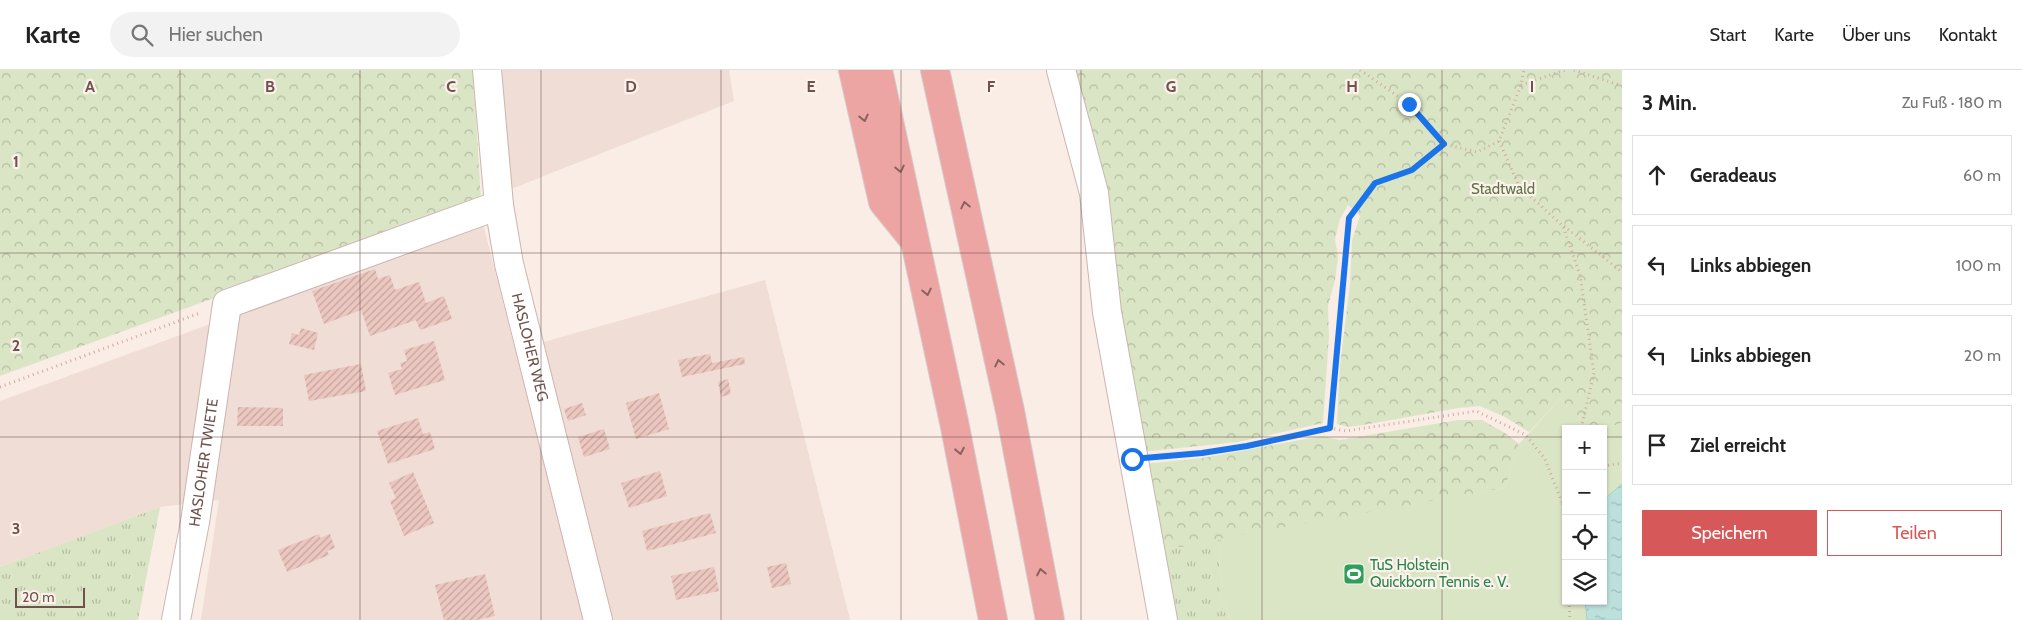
<!DOCTYPE html>
<html lang="de">
<head>
<meta charset="utf-8">
<style>
	:root { --surface:#fff; --page:#f2f2f2; --text:#222; --muted:#767676; --line:#e0e0e0; --accent:#d65859 }
	body { margin:0; font-family:Cabin,sans-serif; background:var(--page); color:var(--text) }
	.controls { position:absolute; right:15px; bottom:15px; display:grid; overflow:hidden; border-radius:0px; box-shadow:0 1px 4px #0004 }
	.controls button { width:45px; height:45px; display:grid; place-items:center; padding:0; border:0; border-bottom:1px solid var(--line); background:var(--surface); color:var(--text); font:25px sans-serif }
	.scale { position:absolute; left:15px; bottom:12px; width:70px; box-sizing:border-box; padding-left:5px; border:2px solid #6f514d; border-top:0; font-size:14px; line-height:18px; white-space:nowrap; color:#6f514d; -webkit-text-stroke:4px #fdf2eb; paint-order:stroke }
	.stop { position:absolute; width:15px; height:15px; margin:-11px; border:4px solid #1a73e8; border-radius:50%; background:#fff }
	.stop.end { background:#1a73e8; border-color:#fff; box-shadow:0 1px 5px #0008 }
	.list { margin:0; padding:0; list-style:none }
	h2 { display:flex; justify-content:space-between; align-items:center; height:65px; margin:0; padding:0 20px; font-size:21px }
	h2 small { font-size:16px; font-weight:400; color:var(--muted) }
	.list li { display:grid; grid-template-columns:32px 1fr auto; gap:15px; align-items:center; box-sizing:border-box; height:80px; margin:0 10px 10px; padding:0 10px; border:1px solid var(--line); border-radius:0px }
	.list b { display:block; font-size:19px; white-space:nowrap }
	.list em { font-size:16px; font-style:normal; color:var(--muted) }
	.actions { display:flex; gap:10px; padding:15px 20px }
	.actions a { flex:1; padding:11px 0; border:1px solid var(--accent); border-radius:0px; text-align:center; font-size:18px; color:var(--accent) }
	.actions .main { background:var(--accent); color:#fff }
	.icon { flex:none; width:28px; height:28px; fill:none; stroke:currentColor; stroke-width:2; stroke-linecap:round; stroke-linejoin:round }
	.map { position:relative; flex:none; width:1622px; height:550px; overflow:hidden }
	header { display:flex; align-items:center; gap:30px; box-sizing:border-box; height:70px; padding:0 25px; background:var(--surface); border-bottom:1px solid var(--line) }
	header strong { font-size:24px }
	nav { display:flex; gap:28px; margin-inline-start:auto; font-size:18px }
	.search { width:350px; height:45px; background:var(--page); display:flex; align-items:center; gap:12px; box-sizing:border-box; padding:0 18px; border-radius:28px; color:var(--muted); font-size:19px }
	main { display:flex }
	aside { flex:1; background:var(--surface) }
	.map>svg:first-child { display:block }
	.residential { fill:#f0ddd5 }
	.grass { fill:url(#grass-tufts) }
	.forest { fill:url(#forest-crowns) }
	.park { fill:#dae5c5 }
	.water { fill:url(#water-ripples); stroke:#a4d1ce }
	.building { fill:url(#building-hatch) }
	.lines { fill:none; stroke-linecap:round; stroke-linejoin:round }
	.minor-casing { stroke:#ccb5b0; stroke-width:30 }
	.highway-casing { stroke:#d4cbca; stroke-width:30 }
	.path { stroke:#d0aaa3; stroke-width:3; stroke-dasharray:1 4; stroke-linecap:butt }
	.minor { stroke:#fff; stroke-width:28 }
	.highway { stroke:#eda5a3; stroke-width:28 }
	.oneway { stroke:#88625e }
	.route { stroke:#1a73e8; stroke-width:6 }
	.grid { fill:none; stroke:#6f514d; stroke-width:1; stroke-opacity:0.55 }
	.labels { text-anchor:middle; dominant-baseline:central; stroke-width:4.5; stroke-linejoin:round; paint-order:stroke }
	.park-label { font-size:15px; fill:#5e7447; stroke:#fdf2eb }
	.street-label { font-size:15px; fill:#6f514d; stroke:#fdf2eb }
	.leisure-label { font-size:15px; fill:#27864d; stroke:#fdf2eb; text-anchor:start }
	.grid-label { font-size:16px; text-anchor:middle; font-weight:bold; fill:#6f514d; stroke:#fdf2eb; stroke-width:4.5; stroke-linejoin:round; paint-order:stroke }
</style>
</head>
<body>
<header>
<strong>Karte</strong>
<div class="search"><svg class="icon" aria-label="search" viewBox="0 0 24 24"><circle cx="10" cy="10" r="6"/><path d="M15 15l6 6"/></svg>Hier suchen</div>
<nav><a>Start</a><a>Karte</a><a>Über uns</a><a>Kontakt</a></nav>
</header>
<main>
<div class="map">
<svg width="1622" height="550" viewBox="0 0 1622 550">
	<defs>
		<pattern id="grass-tufts" width="24" height="20" patternUnits="userSpaceOnUse" patternTransform="scale(1.25)"><rect width="24" height="20" fill="#dae5c5"/><path d="M3 7l-1-3M5 7V3M7 7l1-3M15 17l-1-3M17 17v-4M19 17l1-3" fill="none" stroke="#b5bca2"/></pattern>
		<pattern id="forest-crowns" width="20" height="18" patternUnits="userSpaceOnUse" patternTransform="scale(1.25)"><rect width="20" height="18" fill="#dae5c5"/><path d="M2 6a3 3 0 1 1 6 0M12 15a3 3 0 1 1 6 0" fill="none" stroke="#b5bca2"/></pattern>
		<pattern id="water-ripples" width="26" height="14" patternUnits="userSpaceOnUse" patternTransform="scale(1.25)"><rect width="26" height="14" fill="#bce1dd"/><path d="M2 4q2-2 4 0t4 0M15 11q2-2 4 0t4 0" fill="none" stroke="#9db9b5"/></pattern>
		<pattern id="building-hatch" width="6" height="6" patternUnits="userSpaceOnUse" patternTransform="scale(1.25)"><rect width="6" height="6" fill="#ecc7c0"/><path d="M-1 1l2-2M0 6l6-6M5 7l2-2" fill="none" stroke="#c3a49e"/></pattern>
	</defs>
	<rect width="100%" height="100%" fill="#f9ede5"/>
	<path class="residential" d="M501 0H729L734 31 511 119Z
		M483 154 515 280 765 210 850 550H201L219 430 160 437 0 497V331Z"/>
	<path class="grass" d="M160 437 138 550H0V497Z
		M1222 468 1219 482 1221 527 1231 550H1172L1159 479 1181 477Z"/>
	<path class="forest" d="M0 0H473L481 131 0 306Z
		M1072 0H1622V353L1603 359H1591L1560 329 1529 362 1505 347 1480 336 1459 338 1363 355 1348 357 1337 354 1340 295 1350 215 1352 170 1360 146 1348 135 1340 149 1335 169 1338 187 1335 210 1328 236 1329 266 1323 353 1238 372 1141 382Z
		M1458 350H1482L1505 363 1519 374 1505 418 1181 477 1159 479 1144 394 1202 388 1322 366 1340 370Z"/>
	<path class="park" d="M1560 329 1591 359H1566V531H1585L1587 550H1231L1221 527 1219 482 1222 468 1505 418 1519 374Z
		M1622 353V414L1603 430V359Z"/>
	<path class="water" d="M1622 414V550H1587L1585 531H1603V430Z"/>
	<path class="building" d="M375 199 378 209 390 205 395 220 419 212 426 233 444 226 452 249 420 260 416 250 370 266 361 240 324 254 312 221Z
		M301 258 318 263 314 280 289 274 292 263 299 265Z
		M434 271 445 310 395 325 388 303 402 299 400 293 407 291 404 280Z
		M710 284 712 293 744 287 745 294 682 307 678 290Z
		M361 294 366 321 309 331 304 305Z
		M728 309 731 324 721 327 718 312Z
		M659 323 669 359 636 369 626 333Z
		M582 333 586 345 568 351 564 339Z
		M238 337 283 338V356H237Z
		M418 348 423 364 430 362 435 379 388 394 377 361Z
		M604 359 610 379 584 387 578 367Z
		M660 401 667 426 629 438 621 413Z
		M413 402 434 453 404 466 390 431 396 428 389 413Z
		M710 443 716 463 647 481 642 461Z
		M319 464 320 468 330 464 335 478 327 481 329 485 287 502 278 480Z
		M786 493 791 514 772 518 767 497Z
		M714 497 719 521 676 530 671 506Z
		M485 504 495 546 477 550H444L435 515Z"/>
	<g class="lines">
		<g class="minor-casing">
			<g id="minor">
				<path id="s1" d="M487 0 499 135 509 194 598 550"/>
				<path d="M1061 0 1094 123 1107 242 1163 550"/>
				<path id="s2" d="M176 550 195 452 227 234 499 135"/>
			</g>
		</g>
		<g class="highway-casing">
			<path id="highway" d="M853 0 883 132 913 169
				M878 0 954 352 993 550
				M935 0 1010 341 1050 550"/>
		</g>
		<path class="path" d="M1360 0 1409 34 1443 74 1477 82 1499 71 1521 15 1524 0
			M1574 0 1622 16
			M1521 15 1565 0
			M1499 71 1519 116 1563 156 1580 205 1594 303 1581 359
			M1564 156 1622 202
			M0 317 200 243
			M1330 358 1349 148 1375 113 1412 100 1443 74
			M1157 387 1202 383 1247 376 1330 358 1346 361 1476 341 1526 365 1545 389 1563 435
			M1603 396 1622 393
			M1566 430 1563 435 1566 483
			M1569 531 1570 550"/>
		<use href="#minor" class="minor"/>
		<use href="#highway" class="highway"/>
	</g>
	<defs><path id="oneway-chevron" d="M-2-3.5L2.5 0L-2 3.5" fill="none" stroke-width="1.6" stroke-linecap="round" stroke-linejoin="round" transform="scale(1.25)"/></defs>
	<g class="oneway">
		<use href="#oneway-chevron" transform="translate(864 48) rotate(77)"/>
		<use href="#oneway-chevron" transform="translate(900 99) rotate(78)"/>
		<use href="#oneway-chevron" transform="translate(965 135) rotate(-102)"/>
		<use href="#oneway-chevron" transform="translate(927 222) rotate(78)"/>
		<use href="#oneway-chevron" transform="translate(999 293) rotate(-102)"/>
		<use href="#oneway-chevron" transform="translate(960 381) rotate(79)"/>
		<use href="#oneway-chevron" transform="translate(1041 502) rotate(-101)"/>
	</g>
	<g class="lines">
		<path class="route" d="M1132 389 1202 383 1247 376 1330 358 1349 148 1375 113 1412 100 1444 74 1409 34"/>
	</g>
	<path class="grid" d="M180 0V550M360 0V550M541 0V550M721 0V550M901 0V550M1081 0V550M1262 0V550M1442 0V550M0 183H1622M0 367H1566M1603 367H1622"/>
	<defs>
		<g id="stadium-square" transform="scale(1.125)"><rect x="-9" y="-9" width="18" height="18" rx="4" fill="#2e9e5b" stroke="#fdf2eb"/><path d="M0-5a6.5 5 0 1 0 0 10a6.5 5 0 1 0 0-10ZM-3.5-1.8h7v3.6h-7Z" fill="#fff"/></g>
	</defs>
	<g fill-rule="evenodd">
		<use href="#stadium-square" x="1354" y="504"/>
	</g>
	<g class="labels">
		<g class="park-label">
			<text x="1503" y="119">Stadtwald</text>
		</g>
		<g class="street-label">
			<text stroke="none"><textPath href="#s1" startOffset="281">HASLOHER WEG</textPath></text>
			<text stroke="none"><textPath href="#s2" startOffset="160">HASLOHER TWIETE</textPath></text>
		</g>
		<g class="leisure-label">
			<text x="1370" y="495">TuS Holstein<tspan x="1370" dy="17">Quickborn Tennis e. V.</tspan></text>
		</g>
	</g>
	<g class="grid-label">
		<text x="90" y="22">A</text>
		<text x="270" y="22">B</text>
		<text x="451" y="22">C</text>
		<text x="631" y="22">D</text>
		<text x="811" y="22">E</text>
		<text x="991" y="22">F</text>
		<text x="1171" y="22">G</text>
		<text x="1352" y="22">H</text>
		<text x="1532" y="22">I</text>
		<text x="16" y="97">1</text>
		<text x="16" y="281">2</text>
		<text x="16" y="464">3</text>
	</g>
</svg>
<div class="controls">
<button>+</button>
<button>−</button>
<button><svg class="icon" aria-label="locate" viewBox="0 0 24 24"><circle cx="12" cy="12" r="6"/><path d="M12 2v4M12 18v4M2 12h4M18 12h4"/></svg></button>
<button><svg class="icon" aria-label="layers" viewBox="0 0 24 24"><path d="M12 4l9 5-9 5-9-5zM3 14l9 5 9-5"/></svg></button>
</div>
<div class="scale">20 m</div>
<div class="stop" style="left:1132px;top:389px"></div>
<div class="stop end" style="left:1409px;top:34px"></div>
</div>
<aside>
<h2>3 Min.<small>Zu Fuß · 180 m</small></h2>
<ul class="list">
<li><svg class="icon" aria-label="ahead" viewBox="0 0 24 24"><path d="M12 20V5M6 11l6-6 6 6"/></svg><div><b>Geradeaus</b></div><em>60 m</em></li>
<li><svg class="icon" aria-label="left" viewBox="0 0 24 24"><path d="M17 20v-9H6M10 6l-5 5 5 5"/></svg><div><b>Links abbiegen</b></div><em>100 m</em></li>
<li><svg class="icon" aria-label="left" viewBox="0 0 24 24"><path d="M17 20v-9H6M10 6l-5 5 5 5"/></svg><div><b>Links abbiegen</b></div><em>20 m</em></li>
<li><svg class="icon" aria-label="arrive" viewBox="0 0 24 24"><path d="M6 21V4h12l-3 4 3 4H6"/></svg><div><b>Ziel erreicht</b></div></li>
</ul>
<div class="actions"><a class="main">Speichern</a><a>Teilen</a></div>
</aside>
</main>
</body>
</html>
